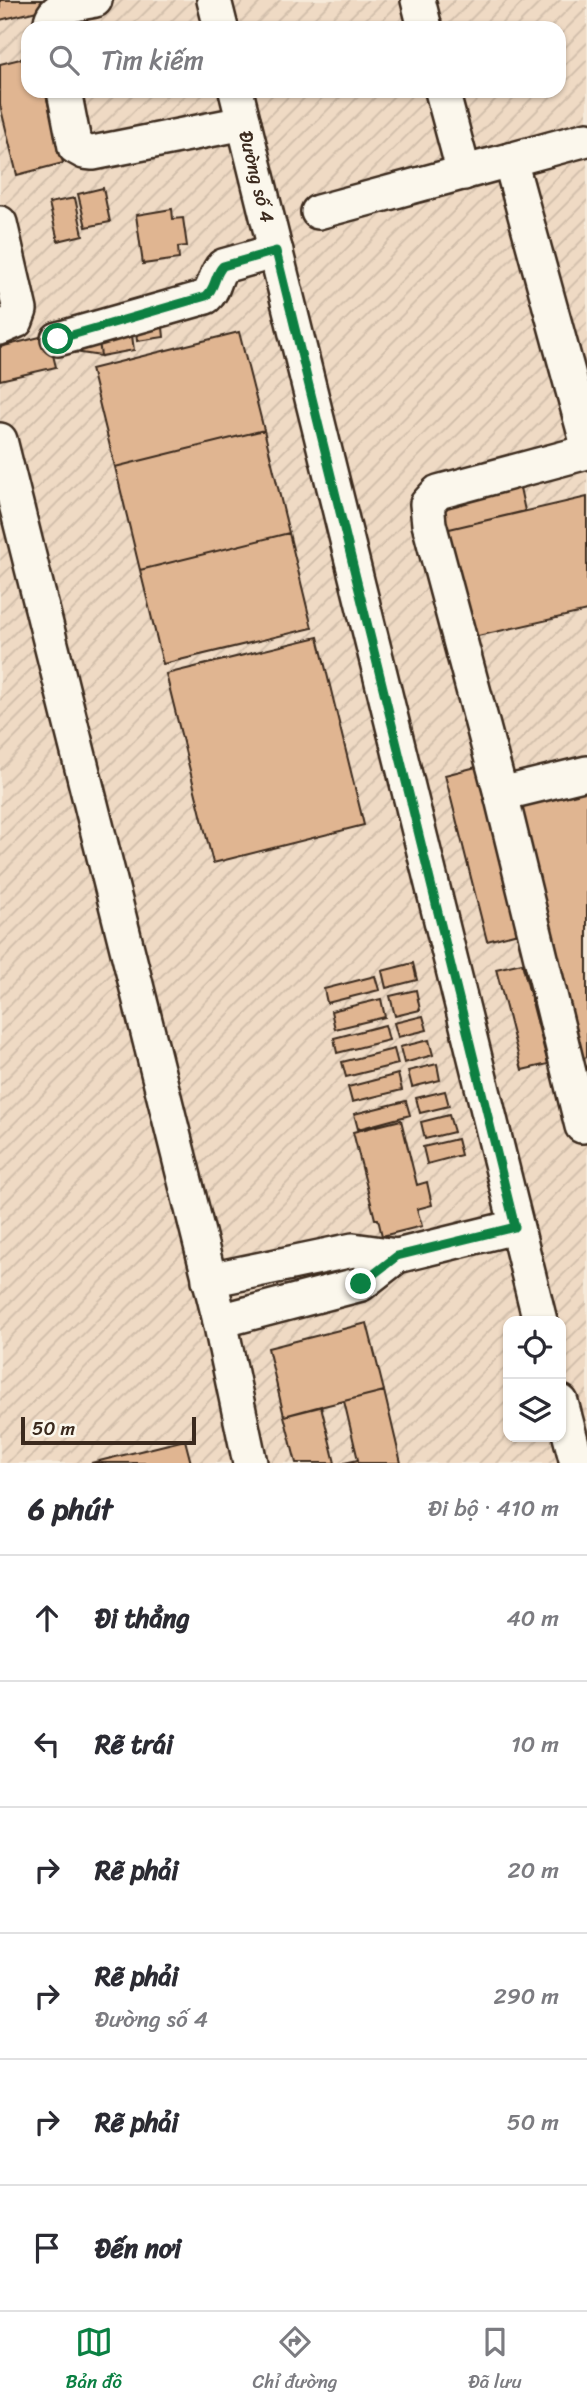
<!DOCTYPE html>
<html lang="vi">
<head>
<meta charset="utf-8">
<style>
	:root { --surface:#fff; --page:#f2f2f3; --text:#2b2b33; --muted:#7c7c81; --line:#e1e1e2; --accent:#0b8043 }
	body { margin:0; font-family:Sriracha,sans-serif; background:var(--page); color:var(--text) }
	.controls { position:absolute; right:21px; bottom:21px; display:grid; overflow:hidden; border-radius:14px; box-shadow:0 2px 5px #0004 }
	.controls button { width:63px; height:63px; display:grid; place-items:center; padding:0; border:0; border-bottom:2px solid var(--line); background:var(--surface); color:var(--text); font:35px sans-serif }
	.scale { position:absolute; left:21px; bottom:18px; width:175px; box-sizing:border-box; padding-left:7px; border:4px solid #3b2a1e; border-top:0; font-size:19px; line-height:24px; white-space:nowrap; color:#3b2a1e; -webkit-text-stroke:5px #fbf7ec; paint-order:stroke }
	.stop { position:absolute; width:21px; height:21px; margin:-16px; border:5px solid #0b8043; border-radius:50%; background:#fff }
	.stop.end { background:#0b8043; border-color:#fff; box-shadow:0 2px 7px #0008 }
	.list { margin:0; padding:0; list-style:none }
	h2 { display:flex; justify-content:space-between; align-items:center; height:91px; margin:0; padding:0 28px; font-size:30px }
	h2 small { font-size:23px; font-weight:400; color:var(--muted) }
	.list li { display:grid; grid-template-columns:46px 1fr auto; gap:21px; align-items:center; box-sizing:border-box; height:126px; padding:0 28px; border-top:2px solid var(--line) }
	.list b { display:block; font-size:26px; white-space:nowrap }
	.list p { margin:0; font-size:23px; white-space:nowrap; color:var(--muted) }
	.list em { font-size:23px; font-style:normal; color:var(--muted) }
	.icon { flex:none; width:38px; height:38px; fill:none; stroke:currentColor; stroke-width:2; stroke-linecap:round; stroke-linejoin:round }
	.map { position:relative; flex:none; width:587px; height:1463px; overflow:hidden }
	.search { position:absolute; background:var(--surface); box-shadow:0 2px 5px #0004; left:21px; right:21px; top:21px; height:77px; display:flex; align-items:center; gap:18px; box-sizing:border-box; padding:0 24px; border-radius:21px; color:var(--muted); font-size:26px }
	.sheet { height:847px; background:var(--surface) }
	nav { display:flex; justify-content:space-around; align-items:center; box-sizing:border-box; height:98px; border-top:2px solid var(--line); background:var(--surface); font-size:19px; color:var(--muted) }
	nav a { display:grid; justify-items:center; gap:4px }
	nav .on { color:var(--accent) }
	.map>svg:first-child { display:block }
	.industrial { fill:url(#industrial-furrows); fill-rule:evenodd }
	.building { fill:#e0b591; stroke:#3b2a1e; stroke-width:2 }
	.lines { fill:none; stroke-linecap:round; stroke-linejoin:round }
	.minor-casing { stroke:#3b2a1e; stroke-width:38 }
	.minor { stroke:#fbf7ec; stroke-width:33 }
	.route { stroke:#0b8043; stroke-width:9 }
	.labels { text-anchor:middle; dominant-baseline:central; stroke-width:5; stroke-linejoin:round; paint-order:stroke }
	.street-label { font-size:19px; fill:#3b2a1e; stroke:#fbf7ec }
</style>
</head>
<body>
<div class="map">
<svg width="587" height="1463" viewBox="0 0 587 1463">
	<defs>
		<pattern id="industrial-furrows" width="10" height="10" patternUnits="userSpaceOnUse" patternTransform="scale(1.75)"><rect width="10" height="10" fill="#efdac4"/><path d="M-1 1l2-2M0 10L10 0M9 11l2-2" fill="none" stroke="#cebba8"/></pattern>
	</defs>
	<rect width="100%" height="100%" fill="#f6eada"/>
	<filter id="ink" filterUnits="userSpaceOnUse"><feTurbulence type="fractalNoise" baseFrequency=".0143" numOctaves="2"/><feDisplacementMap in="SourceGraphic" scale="14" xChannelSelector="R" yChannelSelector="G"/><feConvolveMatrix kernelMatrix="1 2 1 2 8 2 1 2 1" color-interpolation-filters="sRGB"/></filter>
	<g filter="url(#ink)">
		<path class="industrial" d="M0 0H587V1463H0ZM28 28H559V91H28ZM508 1321H561V1437H508Z"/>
		<path class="building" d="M0 0H61L62 5 0 20Z
			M28 57V91H45L63 163 17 175 0 105V64Z
			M103 188 110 222 86 227 78 194Z
			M75 198 83 235 58 241 49 203Z
			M172 209 173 219 183 218 187 246 178 247 179 259 143 264 136 215Z
			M162 318 164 337 137 341 135 322Z
			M131 329 134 350 101 356 98 334Z
			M239 332 264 430 115 467 91 369Z
			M48 335 56 367 0 380V347Z
			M73 338 99 342 101 356 75 352Z
			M264 430 289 533 140 570 115 467Z
			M519 483 525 511 445 530 438 502Z
			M587 497V611L469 638 445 530Z
			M289 533 312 628 163 664 140 570Z
			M318 637 364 825 213 863 166 674Z
			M480 766 522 932 487 941 445 775Z
			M587 784V1057L579 1060 513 803Z
			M413 963 417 980 386 988 382 971Z
			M522 963 548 1064 522 1070 496 969Z
			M375 976 379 990 327 1003 324 989Z
			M416 990 420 1010 395 1016 390 996Z
			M381 999 385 1017 335 1029 331 1011Z
			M423 1016 427 1030 398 1037 394 1023Z
			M385 1025 389 1040 337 1053 334 1038Z
			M429 1040 433 1055 404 1063 400 1047Z
			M394 1049 398 1064 346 1077 342 1062Z
			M437 1064 440 1080 412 1087 408 1071Z
			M398 1074 402 1090 352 1102 348 1087Z
			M445 1091 449 1106 420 1113 416 1098Z
			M406 1101 410 1115 358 1129 354 1114Z
			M449 1115 454 1132 425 1139 421 1122Z
			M401 1120 417 1185 427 1182 432 1205 417 1209 422 1226 382 1236 378 1219H375L353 1132Z
			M457 1139 461 1155 427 1164 423 1147Z
			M367 1323 384 1391 284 1416 268 1348Z
			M384 1391 401 1463H344L358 1460 344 1401Z
			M321 1406 335 1463H296L284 1416Z
			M185 1440 191 1463H91Z"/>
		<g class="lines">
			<g class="minor-casing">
				<g id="minor">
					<path d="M214 0 221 28"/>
					<path d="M418 0 425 28"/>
					<path d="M51 28C48 5 78 4 95 0"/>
					<path d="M64 91 75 147 84 152 93 153 244 123"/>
					<path id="s1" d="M236 91 540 1321"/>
					<path d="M442 91 464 173"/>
					<path d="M510 160 587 442"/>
					<path d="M318 212 587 139"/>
					<path d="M0 223 20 310 16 321 0 328"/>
					<path d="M58 339 206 297C216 288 214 275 223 266L276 251"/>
					<path d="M0 440 220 1321 250 1463"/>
					<path d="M587 452 438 492 427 504 429 524 501 794 582 1126 587 1125"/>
					<path d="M501 794 587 773"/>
					<path d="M209 1280 353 1250 397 1256"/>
					<path d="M220 1321 361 1284 397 1256 515 1227"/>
					<path d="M561 1402 577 1463"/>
				</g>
			</g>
			<use href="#minor" class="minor"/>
		</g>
	</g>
	<g class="lines" filter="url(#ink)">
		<path class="route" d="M58 339 206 296C216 288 214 275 223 266L276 251 515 1227 397 1256 361 1284"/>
	</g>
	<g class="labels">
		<g class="street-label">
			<text stroke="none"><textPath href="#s1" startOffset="88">Đường số 4</textPath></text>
		</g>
	</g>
</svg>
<div class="controls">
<button><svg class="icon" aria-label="locate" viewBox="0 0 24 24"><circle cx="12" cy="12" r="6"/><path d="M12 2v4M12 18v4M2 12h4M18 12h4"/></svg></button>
<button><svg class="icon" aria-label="layers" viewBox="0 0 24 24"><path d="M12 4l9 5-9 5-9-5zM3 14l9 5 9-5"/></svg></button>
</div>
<div class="scale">50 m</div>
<div class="stop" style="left:58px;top:339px"></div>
<div class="stop end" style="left:361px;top:1284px"></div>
<div class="search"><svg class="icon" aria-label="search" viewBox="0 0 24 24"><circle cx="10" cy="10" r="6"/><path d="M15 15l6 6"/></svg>Tìm kiếm</div>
</div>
<section class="sheet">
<h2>6 phút<small>Đi bộ · 410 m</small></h2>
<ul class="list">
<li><svg class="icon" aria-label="ahead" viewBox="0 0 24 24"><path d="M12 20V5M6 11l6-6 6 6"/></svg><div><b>Đi thẳng</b></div><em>40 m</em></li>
<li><svg class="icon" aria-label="left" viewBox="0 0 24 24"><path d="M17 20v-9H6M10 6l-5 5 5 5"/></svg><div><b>Rẽ trái</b></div><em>10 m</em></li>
<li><svg class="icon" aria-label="right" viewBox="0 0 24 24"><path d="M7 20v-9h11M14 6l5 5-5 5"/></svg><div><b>Rẽ phải</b></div><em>20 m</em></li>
<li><svg class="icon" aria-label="right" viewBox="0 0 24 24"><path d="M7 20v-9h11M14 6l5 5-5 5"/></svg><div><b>Rẽ phải</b><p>Đường số 4</p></div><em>290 m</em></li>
<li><svg class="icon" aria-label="right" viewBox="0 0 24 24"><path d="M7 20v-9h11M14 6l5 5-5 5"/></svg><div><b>Rẽ phải</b></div><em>50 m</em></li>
<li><svg class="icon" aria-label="arrive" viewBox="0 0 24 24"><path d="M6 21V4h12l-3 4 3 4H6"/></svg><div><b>Đến nơi</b></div></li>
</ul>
</section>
<nav>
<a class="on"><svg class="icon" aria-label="map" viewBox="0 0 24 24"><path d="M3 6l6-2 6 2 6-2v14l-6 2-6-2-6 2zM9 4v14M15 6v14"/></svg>Bản đồ</a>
<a><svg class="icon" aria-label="directions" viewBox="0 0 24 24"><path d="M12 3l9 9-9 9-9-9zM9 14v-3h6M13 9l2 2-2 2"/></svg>Chỉ đường</a>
<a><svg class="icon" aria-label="saved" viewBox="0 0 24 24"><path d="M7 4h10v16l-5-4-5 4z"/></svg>Đã lưu</a>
</nav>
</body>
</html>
